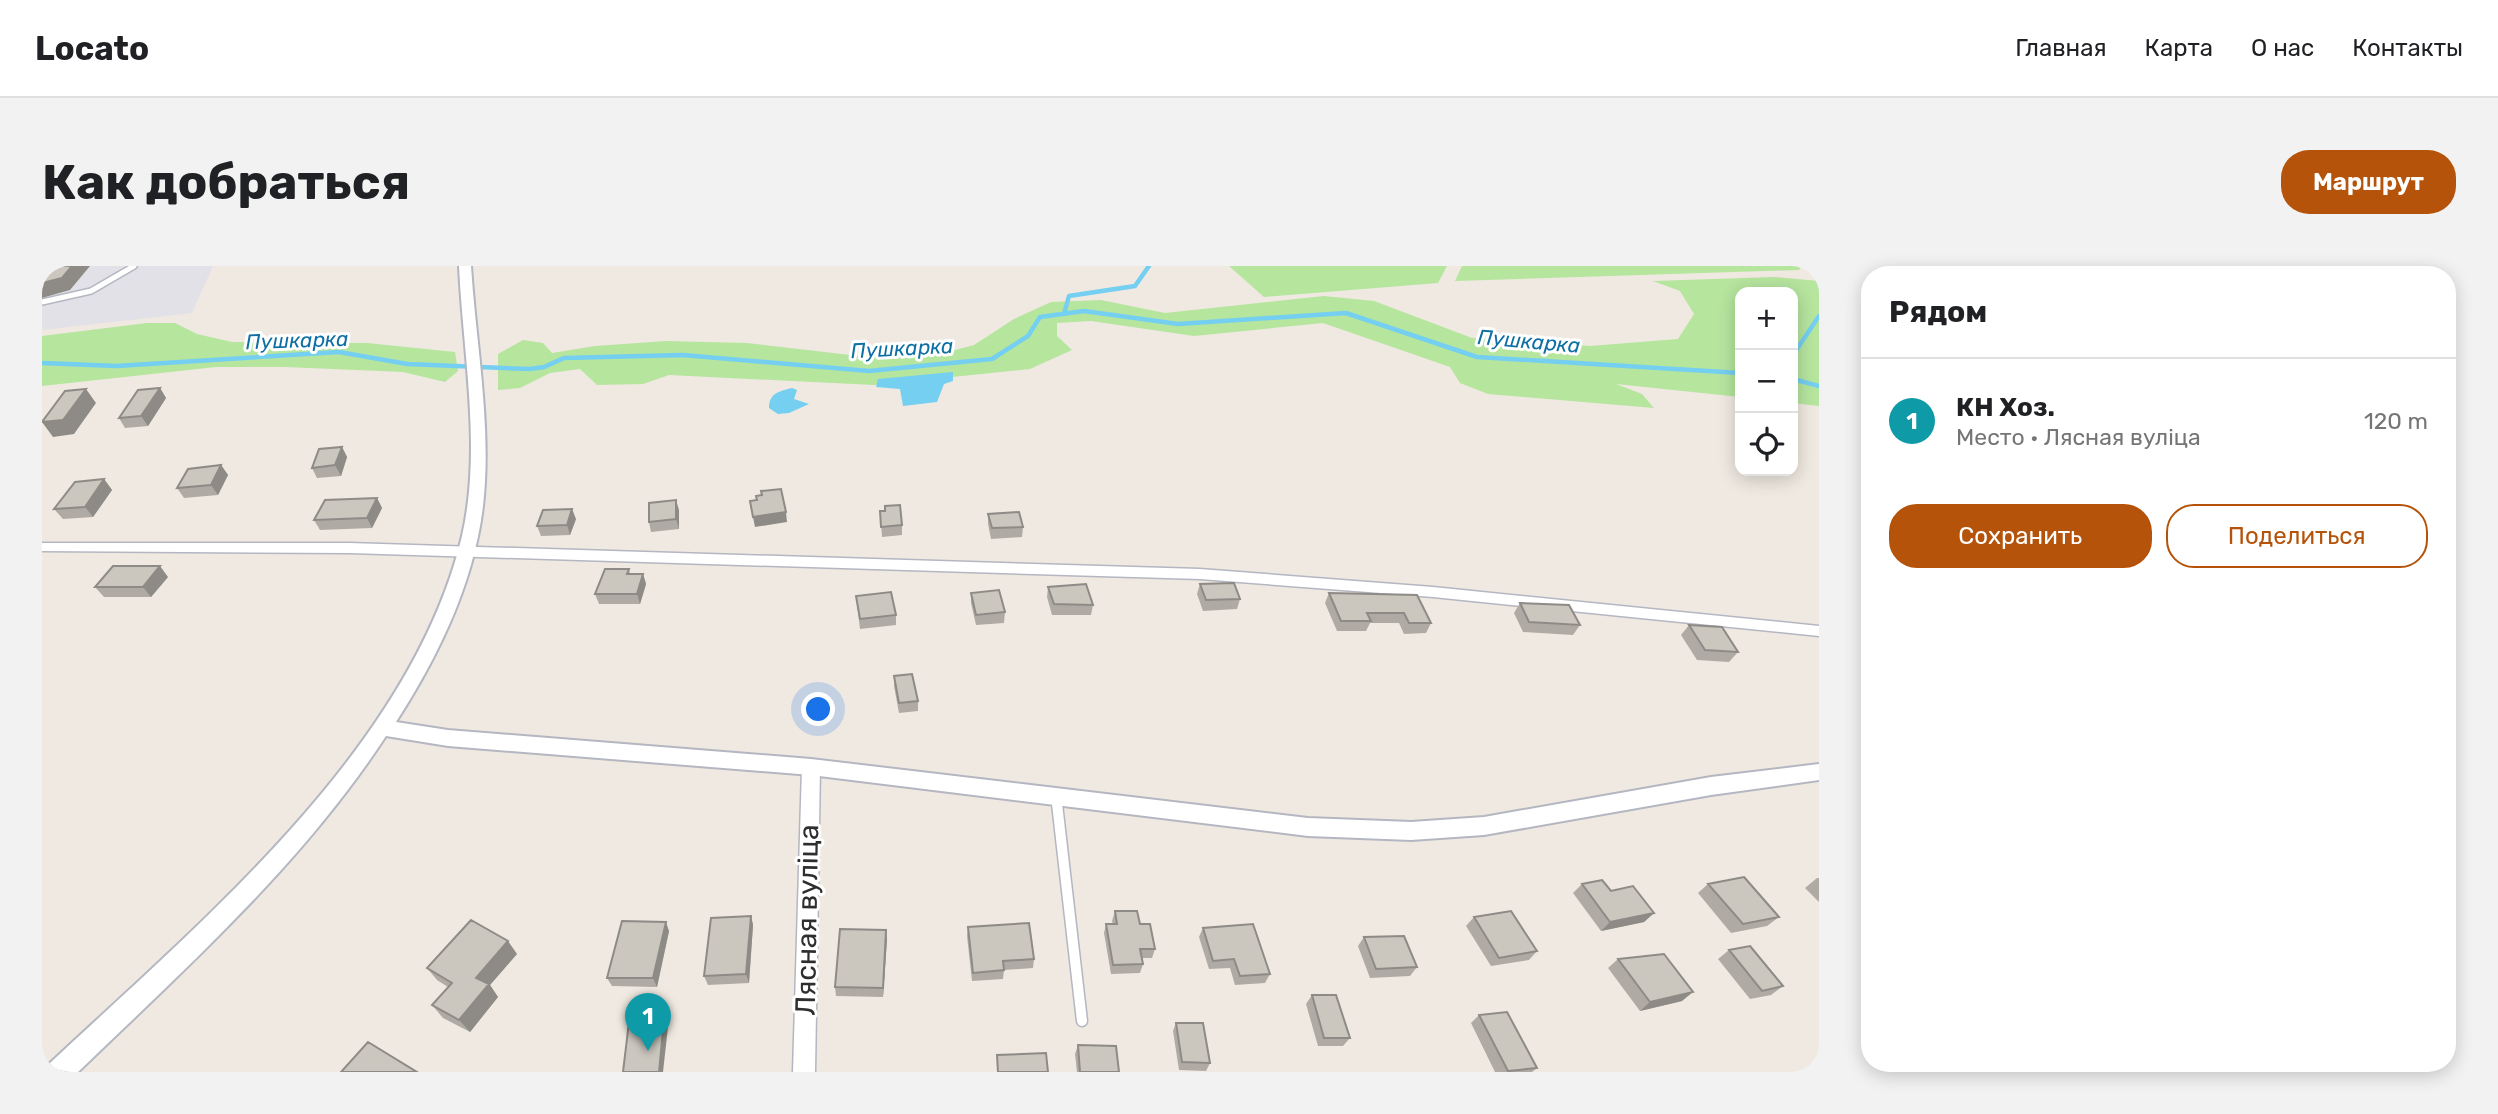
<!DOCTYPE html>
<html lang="ru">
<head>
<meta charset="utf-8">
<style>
	:root { --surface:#fff; --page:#f2f2f2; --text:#202124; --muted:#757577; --line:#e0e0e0; --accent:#b45309 }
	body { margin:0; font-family:Rubik,sans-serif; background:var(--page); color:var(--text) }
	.controls { position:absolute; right:21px; top:21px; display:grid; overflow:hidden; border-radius:14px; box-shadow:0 4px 18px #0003 }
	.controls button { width:63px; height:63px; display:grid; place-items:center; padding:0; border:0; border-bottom:2px solid var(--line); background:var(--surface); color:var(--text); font:35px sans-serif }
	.you { position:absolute; left:777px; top:444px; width:24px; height:24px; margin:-18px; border:5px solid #fff; border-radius:50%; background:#1a73e8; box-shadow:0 0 0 10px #1a73e833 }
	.badge { display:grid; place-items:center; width:46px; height:46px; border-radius:50%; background:var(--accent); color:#fff; font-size:23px; font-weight:700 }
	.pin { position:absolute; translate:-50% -58px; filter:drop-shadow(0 2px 4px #0008) }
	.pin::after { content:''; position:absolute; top:37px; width:24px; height:21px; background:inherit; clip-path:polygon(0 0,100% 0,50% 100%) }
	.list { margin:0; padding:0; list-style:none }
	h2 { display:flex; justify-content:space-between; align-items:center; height:91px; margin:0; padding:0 28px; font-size:30px }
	h2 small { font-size:23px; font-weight:400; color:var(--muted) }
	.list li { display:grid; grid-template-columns:46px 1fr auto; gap:21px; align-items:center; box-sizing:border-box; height:126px; padding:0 28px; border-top:2px solid var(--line) }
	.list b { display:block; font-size:26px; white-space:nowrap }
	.list p { margin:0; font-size:23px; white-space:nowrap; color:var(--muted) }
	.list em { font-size:23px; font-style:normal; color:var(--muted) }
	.actions { display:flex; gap:14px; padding:21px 28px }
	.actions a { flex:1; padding:16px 0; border:2px solid var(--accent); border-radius:28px; text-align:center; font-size:24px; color:var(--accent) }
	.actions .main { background:var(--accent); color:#fff }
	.icon { flex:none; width:38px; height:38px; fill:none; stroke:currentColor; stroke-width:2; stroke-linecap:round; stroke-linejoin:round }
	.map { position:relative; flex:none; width:1777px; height:806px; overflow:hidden; border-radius:28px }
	header { display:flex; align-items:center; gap:42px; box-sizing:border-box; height:98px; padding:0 35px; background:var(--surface); border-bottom:2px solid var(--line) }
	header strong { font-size:33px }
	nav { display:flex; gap:38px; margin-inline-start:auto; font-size:24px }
	.intro { display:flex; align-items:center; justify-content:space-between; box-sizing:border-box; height:168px; padding:0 42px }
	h1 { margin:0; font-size:49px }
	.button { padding:18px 32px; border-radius:28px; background:var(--accent); color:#fff; font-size:24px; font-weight:700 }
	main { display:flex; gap:42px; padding:0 42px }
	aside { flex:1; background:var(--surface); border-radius:28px; box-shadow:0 4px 18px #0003 }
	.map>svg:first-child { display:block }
	.industrial { fill:#e3e1e8 }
	.green { fill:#b6e59e }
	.water { fill:#75cff0 }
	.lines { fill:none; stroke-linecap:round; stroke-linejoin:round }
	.stream { stroke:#75cff0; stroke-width:4.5 }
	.service-far1-casing { stroke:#b4b7c1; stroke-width:8 }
	.service-casing { stroke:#b4b7c1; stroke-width:13 }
	.minor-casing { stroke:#b4b7c1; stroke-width:3 }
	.tertiary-casing { stroke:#b4b7c1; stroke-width:4 }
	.service-far1 { stroke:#fff; stroke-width:5 }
	.service { stroke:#fff; stroke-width:10 }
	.minor { fill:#fff; fill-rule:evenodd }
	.tertiary { fill:#fff; fill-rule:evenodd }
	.wall { fill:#afaba4 }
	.shaded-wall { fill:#8e8b86 }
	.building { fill:#cbc7bf; stroke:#8e8b86; stroke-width:2 }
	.labels { text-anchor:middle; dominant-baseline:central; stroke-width:6; stroke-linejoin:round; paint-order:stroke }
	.far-water-label { font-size:21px; font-style:italic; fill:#0d6fa3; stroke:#fff }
	.near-street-label { font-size:28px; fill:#2e2e2e; stroke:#fff }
</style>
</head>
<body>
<header>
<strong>Locato</strong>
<nav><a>Главная</a><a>Карта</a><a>О нас</a><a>Контакты</a></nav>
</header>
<div class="intro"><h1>Как добраться</h1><a class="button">Маршрут</a></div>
<main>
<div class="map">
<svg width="1777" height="806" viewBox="0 0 1777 806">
	<rect width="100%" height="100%" fill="#efe9e1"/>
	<path class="industrial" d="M0 0H171L150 47 0 64Z"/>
	<path class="green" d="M1187 0H1405L1396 17 1222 31Z
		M1420 0H1760L1757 4 1413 15Z
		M1732 11 1777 15V140L1751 137V26H1698V131L1574 118 1600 128 1612 142 1446 128 1418 117 1408 101 1281 57 1152 70 1049 55 1015 57V70L1030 84 988 103 832 119 627 109 601 118 555 119 538 103 508 107 478 122 456 124V88L481 74 501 77 510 87 553 80 624 75 705 77 817 90 902 87 932 79 972 53 1009 36 1059 34 1123 47 1282 30 1332 35 1430 72 1548 80 1636 73 1652 48 1638 25 1611 15Z
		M105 57H133L155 68 190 76 325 77 413 86 416 105 403 116 361 106 243 101H174L0 120V70Z"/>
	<path class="water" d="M911 106V115L902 118 895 136 861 140 858 123 834 121 836 113Z
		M750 122 755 124 752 133 767 138 747 147 736 148 727 142C727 127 738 125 750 122Z"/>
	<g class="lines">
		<path class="stream" d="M1022 48 1027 30 1093 20 1107 0
			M1751 89 1777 50
			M0 97 75 100 297 86 365 98 487 103 502 101 522 92 641 89 827 105 950 93 986 70 998 51 1042 45 1136 58 1304 47 1435 91 1698 107
			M1751 113 1777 120"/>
		<g class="service-far1-casing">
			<path id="service-far1" d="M0 36 49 25 92 0"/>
		</g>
		<g class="service-casing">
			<path id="service" d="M1014 529 1040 755"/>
		</g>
		<g class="minor-casing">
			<path id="minor" d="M0 277H307L1158 303 1391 321 1777 360V370L1391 331 1158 313 307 287 0 285Z
				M769 494 775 496 778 501 773 806H751L760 501 763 496Z"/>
		</g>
		<g class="tertiary-casing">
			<path id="tertiary" d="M417 0H429C434 79 450 161 441 240 432 317 396 391 354 456L406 464 769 493 1266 552 1369 556 1442 551 1669 511 1777 498V514L1669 529 1442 569 1369 574 1266 570 769 509 406 480 344 470C261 597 145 701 36 806H4L8 797C161 654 370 481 420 270 440 183 421 88 417 0Z"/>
		</g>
		<use href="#service-far1" class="service-far1"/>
		<use href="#service" class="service"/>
		<use href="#minor" class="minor"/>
		<use href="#tertiary" class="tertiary"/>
	</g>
	<path class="wall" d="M118 122 124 132 106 160 83 162 77 152Z
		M300 181 305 191 299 210 275 212 270 202Z
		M179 199 186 209 176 229 142 232 135 222Z
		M62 213 70 224 51 251 21 253 12 243Z
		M335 232 340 242 330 262 278 264 272 254Z
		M637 244V263L609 266 607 256Z
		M838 245 860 259V269L840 271Z
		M946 248 981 261 980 271 949 273 946 258Z
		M534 253 528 269 499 270 495 260Z
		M587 303 588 308H601L604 318 598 338H557L553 328Z
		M126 311 109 331H62L53 321Z
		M1158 318 1198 333 1195 343 1161 345 1155 328Z
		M1006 321 1051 339 1049 349H1010L1005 331Z
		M929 327 963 346 962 357 934 359 929 337Z
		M1287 327 1375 329 1389 357 1384 367 1362 368 1357 357H1328L1324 365H1295L1283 337Z
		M814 330 854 349V359L818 363Z
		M1478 337 1538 359 1531 369 1481 366 1472 347Z
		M1647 359 1696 386 1687 396 1655 394 1639 369Z
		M852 410 876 435V445L857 447 852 420Z
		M1775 612H1777V636L1763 622Z
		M1540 618 1569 625 1612 647 1602 656 1559 665 1531 627Z
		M1666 618 1737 651 1725 660 1689 667 1656 627Z
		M1073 645 1098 658 1113 683 1110 692H1100L1101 698 1098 707 1069 708 1062 667 1064 658H1071L1070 655Z
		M709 650 711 659 707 717 666 719 662 710Z
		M1432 651 1495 685 1487 694 1449 700 1424 660Z
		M926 661 992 693 991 702 962 704 961 713 930 715 925 670Z
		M1161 662 1228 708 1223 717 1193 719 1188 702 1167 703 1157 671Z
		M627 665 615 721 570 720 565 712Z
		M1322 671 1375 701 1368 710 1328 712 1316 680Z
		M845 673 841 731 794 730 793 721Z
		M1687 684 1741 720 1729 729 1708 733 1676 693Z
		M475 688 448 719 456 731 428 766 401 752 390 739 406 721 395 714 385 702Z
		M1576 693 1640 735 1598 745 1566 702Z
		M1270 729 1308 772 1301 780H1276L1264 738Z
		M1437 749 1495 802 1490 806H1453L1429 757Z
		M1134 757 1168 797 1164 805 1137 804 1131 765Z
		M1036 779 1077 806H1035L1033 788Z"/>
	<path class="shaded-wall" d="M30 0H48L28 24 0 32V17Z
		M118 122 124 132 106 160 99 150Z
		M44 123 54 137 32 168 11 171 0 156Z
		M300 181 305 191 299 210 293 199Z
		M179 199 186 209 176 229 169 219Z
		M62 213 70 224 51 251 43 241Z
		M335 232 340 242 330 262 325 252Z
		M634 234 637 244V263L634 253Z
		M530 243 534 253 528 269 525 259Z
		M744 246 745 256 713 261 711 251Z
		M118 300 126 311 109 331 101 321Z
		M601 308 604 318 598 338 595 328Z
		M1612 647 1602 656 1559 665 1568 656Z
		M709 650 711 659 707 717 704 708Z
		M624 656 627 665 615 721 611 712Z
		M844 664 845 673 841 731V722Z
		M466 675 475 688 448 719 456 731 428 766 417 754 434 712Z
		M1651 726 1640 735 1598 745 1608 736Z
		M622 753 626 761 621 806H617Z"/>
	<path class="building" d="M0 0H30L20 12 0 17Z
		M118 122 99 150 77 152 96 124Z
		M44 123 21 154 0 156 23 125Z
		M300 181 293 199 270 202 277 183Z
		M179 199 169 219 135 222 146 203Z
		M62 213 43 241 12 243 33 216Z
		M739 223 744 246 711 251 708 235 715 234 714 230 720 229 719 225Z
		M335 232 325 252 272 254 283 234Z
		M634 234V253L607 256V237Z
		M858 239 860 259 839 261 838 245H843V240Z
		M530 243 525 259 495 260 501 244Z
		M977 246 981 261 950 262 946 248Z
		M71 300H118L101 321H53Z
		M563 303H587L585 308H601L595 328H553Z
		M1192 317 1198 333 1164 334 1158 318Z
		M1044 318 1051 339 1012 338 1006 321Z
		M957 324 963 346 934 349 929 327Z
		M849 326 854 349 818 353 814 330Z
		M1287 327 1375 329 1389 357H1367L1362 347H1325L1329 355H1299Z
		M1478 337 1527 339 1538 359 1487 356Z
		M1647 359 1680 361 1696 386 1663 384Z
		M870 408 876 435 857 437 852 410Z
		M1702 611 1737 651 1701 658 1666 618Z
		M1560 614 1569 625 1591 620 1612 647 1568 656 1540 618Z
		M1073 645H1095L1098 658H1108L1113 683H1098L1101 698 1071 699 1064 658H1075Z
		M1469 645 1495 685 1457 692 1432 651Z
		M709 650 704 708 662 710 669 652Z
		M429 654 466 675 434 712 447 718 417 754 390 739 410 717 385 702Z
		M580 655 624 656 611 712H565Z
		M987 657 992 693 961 695 962 704 931 707 926 661Z
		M1211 658 1228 708 1198 710 1192 693 1171 695 1161 662Z
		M798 663 844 664 841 722 793 721Z
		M1362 670 1375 701 1334 703 1322 671Z
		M1708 680 1741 720 1720 725 1687 684Z
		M1622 688 1651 726 1608 736 1576 693Z
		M1270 729H1294L1308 772H1282Z
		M1465 746 1495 802 1466 805 1437 749Z
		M622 753 617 806H581L587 756Z
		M1134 757H1161L1168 797 1140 796Z
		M326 776 375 806H299Z
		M1036 779 1074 780 1077 806H1038Z
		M1004 787 1006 806H956L955 789Z"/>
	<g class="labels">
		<g class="far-water-label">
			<text transform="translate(255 74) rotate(-2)">Пушкарка</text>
			<text transform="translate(1487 75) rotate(5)">Пушкарка</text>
			<text transform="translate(860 82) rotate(-3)">Пушкарка</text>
		</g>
		<g class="near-street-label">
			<text transform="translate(765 654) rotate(-89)">Лясная вуліца</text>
		</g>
	</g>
</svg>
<div class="controls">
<button>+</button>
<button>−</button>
<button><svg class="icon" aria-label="locate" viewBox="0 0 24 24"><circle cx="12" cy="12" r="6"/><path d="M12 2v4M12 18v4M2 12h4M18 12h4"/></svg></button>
</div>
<div class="you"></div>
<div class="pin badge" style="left:606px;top:785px;background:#0f9aa8">1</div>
</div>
<aside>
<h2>Рядом<small></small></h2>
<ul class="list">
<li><span class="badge" style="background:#0f9aa8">1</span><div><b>КН Хоз.</b><p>Место · Лясная вуліца</p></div><em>120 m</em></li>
</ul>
<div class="actions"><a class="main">Сохранить</a><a>Поделиться</a></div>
</aside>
</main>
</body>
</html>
